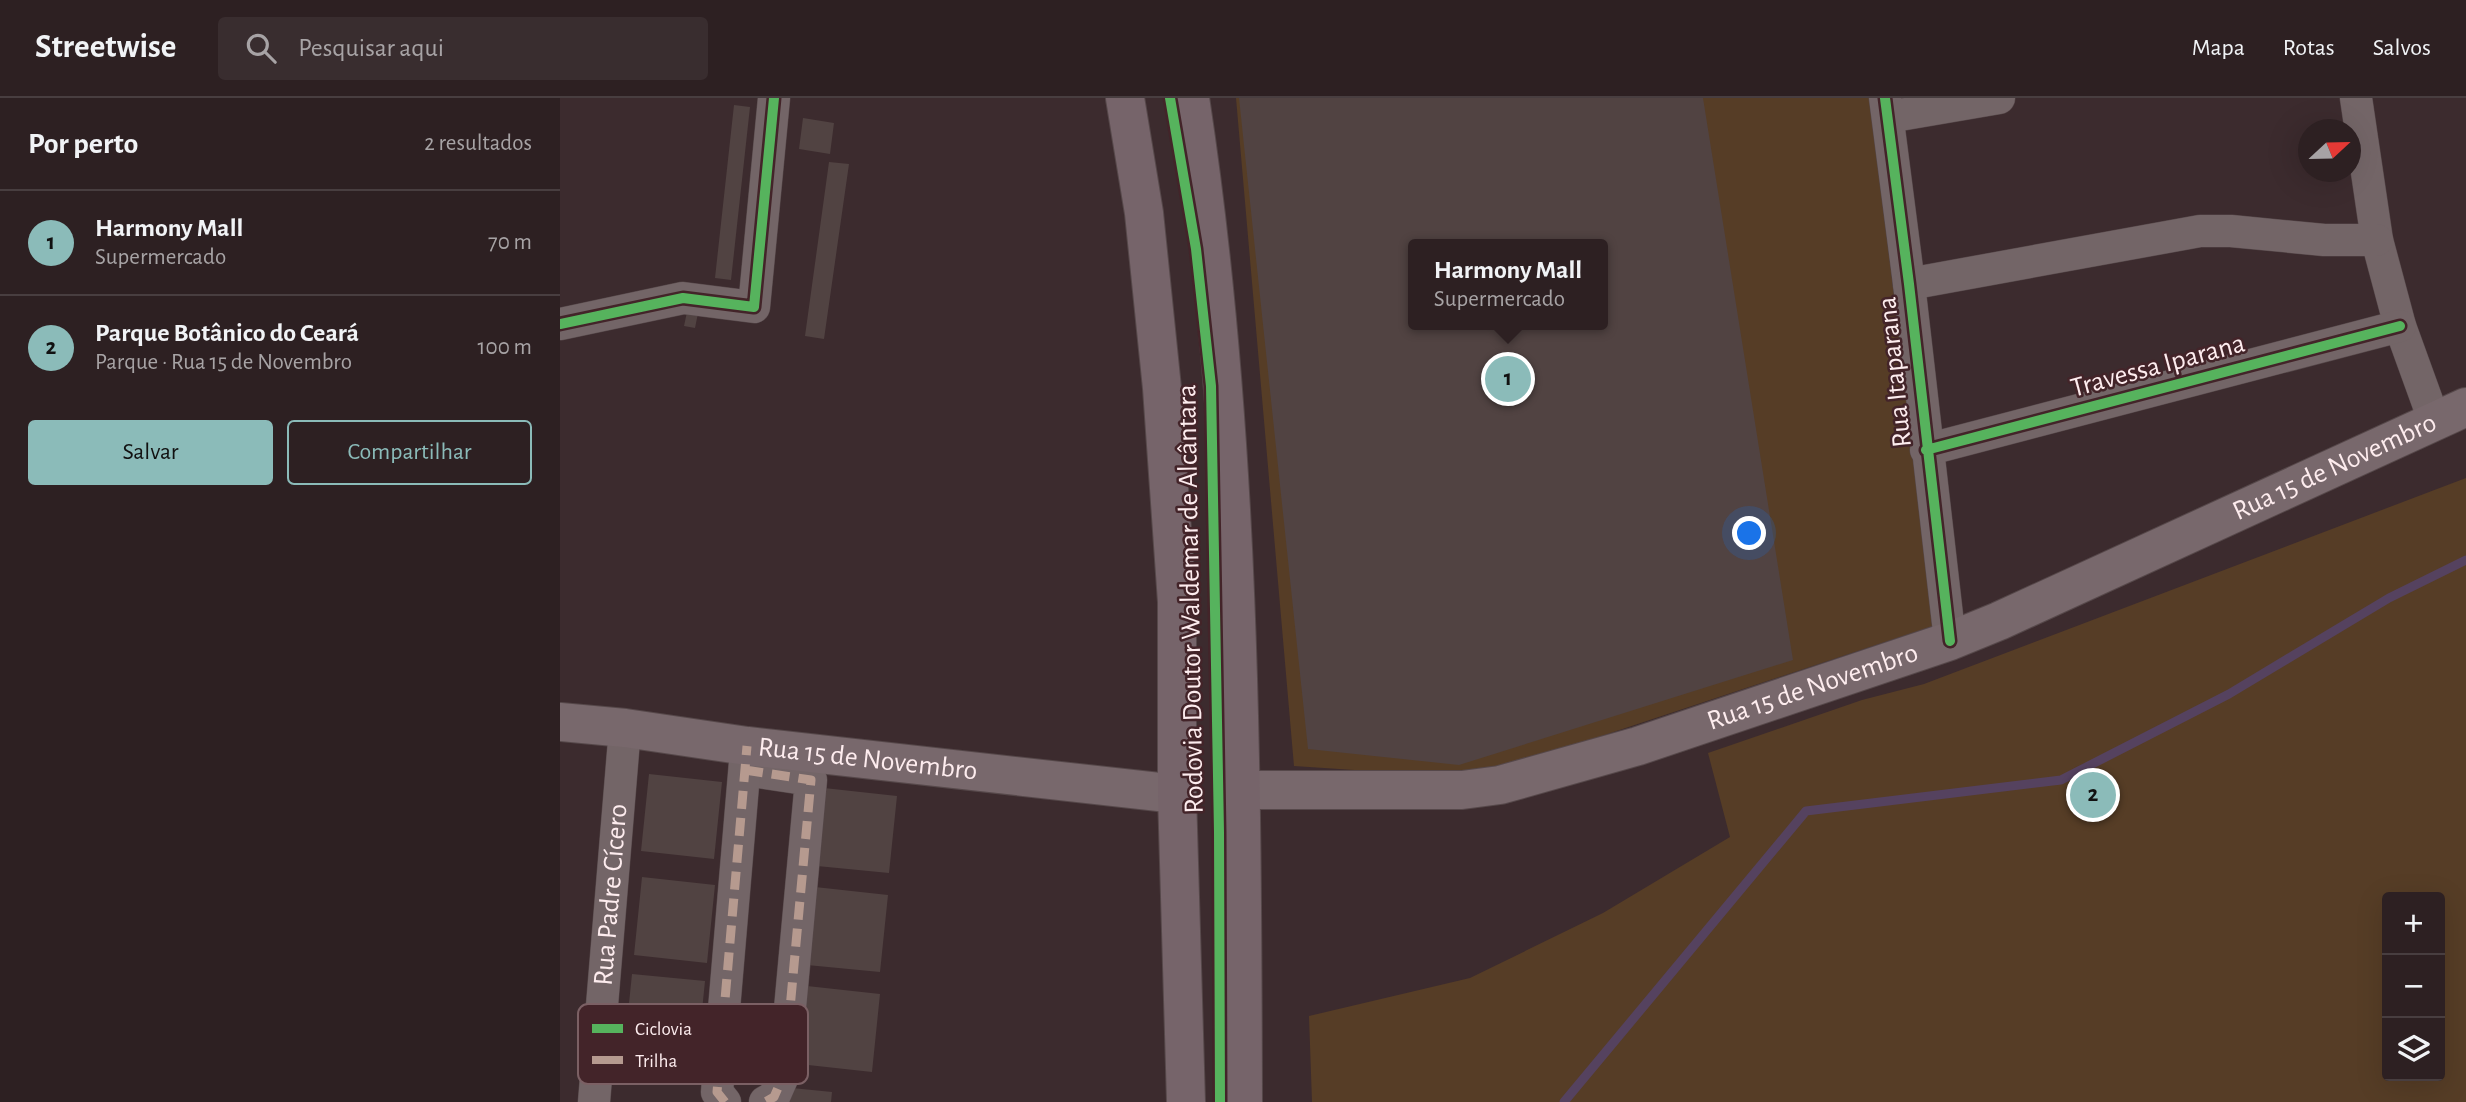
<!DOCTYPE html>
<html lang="pt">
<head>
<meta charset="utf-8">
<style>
	:root { --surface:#2d2022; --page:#392d2f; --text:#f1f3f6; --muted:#a7a3a5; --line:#483e40; --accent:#8bbbb9 }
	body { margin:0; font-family:"Alegreya Sans",sans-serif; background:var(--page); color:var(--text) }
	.controls { position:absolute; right:21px; bottom:21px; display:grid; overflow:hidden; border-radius:7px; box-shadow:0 7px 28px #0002 }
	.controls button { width:63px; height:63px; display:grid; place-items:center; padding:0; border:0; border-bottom:2px solid var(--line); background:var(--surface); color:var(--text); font:35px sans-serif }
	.compass { position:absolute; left:1738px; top:21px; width:63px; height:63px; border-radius:50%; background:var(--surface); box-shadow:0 7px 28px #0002; rotate:68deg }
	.you { position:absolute; left:1190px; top:436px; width:24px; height:24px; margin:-18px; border:5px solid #fff; border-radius:50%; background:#1a73e8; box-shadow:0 0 0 10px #1a73e833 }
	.badge { display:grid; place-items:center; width:46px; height:46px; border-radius:50%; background:var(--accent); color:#111; font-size:23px; font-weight:700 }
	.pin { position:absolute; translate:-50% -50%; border:4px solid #fff; box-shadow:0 2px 7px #0006 }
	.popup { position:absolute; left:848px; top:141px; width:200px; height:91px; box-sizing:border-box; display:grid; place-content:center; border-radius:7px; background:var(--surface); filter:drop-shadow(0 2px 5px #0005); font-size:23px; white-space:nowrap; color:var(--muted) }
	.popup b { font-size:26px; color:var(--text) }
	.popup::after { content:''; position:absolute; left:50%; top:100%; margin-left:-14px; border:14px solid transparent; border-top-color:var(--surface) }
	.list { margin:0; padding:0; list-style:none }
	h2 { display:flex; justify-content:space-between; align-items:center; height:91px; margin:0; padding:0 28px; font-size:30px }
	h2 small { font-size:23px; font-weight:400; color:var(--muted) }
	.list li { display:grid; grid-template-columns:46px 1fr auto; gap:21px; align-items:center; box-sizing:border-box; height:105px; padding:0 28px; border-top:2px solid var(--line) }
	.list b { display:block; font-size:26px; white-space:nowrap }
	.list p { margin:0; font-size:23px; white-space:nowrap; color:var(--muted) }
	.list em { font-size:23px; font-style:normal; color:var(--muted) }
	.actions { display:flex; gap:14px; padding:21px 28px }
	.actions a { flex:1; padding:16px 0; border:2px solid var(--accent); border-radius:7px; text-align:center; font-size:24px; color:var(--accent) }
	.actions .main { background:var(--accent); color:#111 }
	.icon { flex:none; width:38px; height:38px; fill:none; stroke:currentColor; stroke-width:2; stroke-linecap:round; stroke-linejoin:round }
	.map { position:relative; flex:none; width:1906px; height:1004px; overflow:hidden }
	header { display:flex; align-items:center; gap:42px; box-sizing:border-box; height:98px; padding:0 35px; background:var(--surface); border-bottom:2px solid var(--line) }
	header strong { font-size:33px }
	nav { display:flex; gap:38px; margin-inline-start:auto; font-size:24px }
	.search { width:490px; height:63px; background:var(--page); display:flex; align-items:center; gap:18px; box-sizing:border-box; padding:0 24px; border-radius:7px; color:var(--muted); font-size:26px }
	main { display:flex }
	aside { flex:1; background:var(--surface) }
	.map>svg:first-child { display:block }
	.green { fill:#563d26; fill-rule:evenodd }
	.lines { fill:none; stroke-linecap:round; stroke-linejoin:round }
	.stream { stroke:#55425f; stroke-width:9 }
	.building { fill:#514342; fill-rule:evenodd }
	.minor-casing { stroke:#56484a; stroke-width:33 }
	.secondary-casing { stroke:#56484a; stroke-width:40 }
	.trunk-casing { stroke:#56484a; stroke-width:40 }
	.minor { stroke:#736567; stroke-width:32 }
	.secondary { stroke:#78686c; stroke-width:38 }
	.trunk { stroke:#76646a; stroke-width:38 }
	.quiet { stroke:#b69a8f; stroke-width:9; stroke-dasharray:18 9; stroke-linecap:butt }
	.cycleway-casing { stroke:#432429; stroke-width:15 }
	.cycleway { stroke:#56b35d; stroke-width:10 }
	.labels { text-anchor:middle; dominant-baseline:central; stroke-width:5; stroke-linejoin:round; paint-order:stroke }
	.street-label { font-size:28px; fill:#fdecee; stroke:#432429 }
	.key { fill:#432429; stroke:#7b6064; stroke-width:2 }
	.key-label { font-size:19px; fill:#fdecee }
</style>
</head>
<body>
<header>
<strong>Streetwise</strong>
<div class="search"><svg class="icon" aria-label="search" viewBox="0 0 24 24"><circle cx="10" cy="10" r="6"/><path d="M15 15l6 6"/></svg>Pesquisar aqui</div>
<nav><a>Mapa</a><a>Rotas</a><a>Salvos</a></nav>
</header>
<main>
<aside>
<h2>Por perto<small>2 resultados</small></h2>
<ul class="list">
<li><span class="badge">1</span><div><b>Harmony Mall</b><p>Supermercado</p></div><em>70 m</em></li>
<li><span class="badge">2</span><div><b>Parque Botânico do Ceará</b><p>Parque · Rua 15 de Novembro</p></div><em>100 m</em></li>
</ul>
<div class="actions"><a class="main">Salvar</a><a>Compartilhar</a></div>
</aside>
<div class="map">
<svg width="1906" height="1004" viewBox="0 0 1906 1004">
	<rect width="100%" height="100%" fill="#3c2b2e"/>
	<path class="green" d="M676 0H1309L1376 527 915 680 734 668ZM853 146H1042V227H853Z
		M1906 380V1004H752L749 918 910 880 1043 815 1170 739 1148 655 1302 602 1364 586ZM1880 799V978H1827V799Z"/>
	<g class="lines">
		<path class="stream" d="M1004 1004 1246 713 1501 682 1669 596 1829 500 1906 462"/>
	</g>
	<path class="building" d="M679 0H1143L1233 562 899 667 748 651ZM853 146H1042V227H853Z
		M174 7 190 9 171 182 155 180Z
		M243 20 274 25 270 56 239 51Z
		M269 64 289 66 264 241 245 238Z
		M127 214 138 215 135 230 124 228Z
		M89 676 162 684 154 761 81 753Z
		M264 690 337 698 329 775 257 768Z
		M82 779 155 787 147 865 74 857Z
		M255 789 328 797 320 874 247 867Z
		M72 876 145 883 137 962 64 954Z
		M247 888 320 896 312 974 239 966Z
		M232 990 272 994 271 1004H228Z"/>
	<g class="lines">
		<g class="minor-casing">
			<g id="minor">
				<path d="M1325 0 1349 186 1390 543"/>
				<path d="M1796 0 1817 142 1840 228 1874 322"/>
				<path d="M1328 19 1439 0"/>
				<path d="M1349 186 1640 133H1671L1764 142H1817"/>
				<path d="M0 226 123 200 194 209 214 0"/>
				<path d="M1366 352 1840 228"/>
				<path d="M185 672 251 682 224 976 214 999 205 1004"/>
				<path id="s1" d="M34 1004 65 630"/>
				<path d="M165 1004 157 994 186 652"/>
			</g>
		</g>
		<g class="secondary-casing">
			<g id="secondary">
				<path id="s2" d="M0 624 65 630 187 648 617 696"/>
				<path id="s3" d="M682 692H902L940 687 1078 648 1390 543 1439 523 1906 309"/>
			</g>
		</g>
		<g class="trunk-casing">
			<path id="trunk" d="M565 0 584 115 602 290 617 504V696L626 1004
				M630 0C681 332 682 669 683 1004"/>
		</g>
		<use href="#minor" class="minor"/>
		<use href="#secondary" class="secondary"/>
		<use href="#trunk" class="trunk"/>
		<path class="quiet" d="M185 672 251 682 224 976 214 999 205 1004
			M165 1004 157 994 187 648"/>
		<g class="cycleway-casing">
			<path id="cycleway" d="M610 0 636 151 651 288 659 734 660 1004
				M1325 0 1349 186 1390 543
				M0 226 123 200 194 209 214 0
				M1366 352 1840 228"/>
		</g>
		<use href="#cycleway" class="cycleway"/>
	</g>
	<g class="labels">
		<g class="street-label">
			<text transform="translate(1598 268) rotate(-15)">Travessa Iparana</text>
			<text transform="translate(1335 274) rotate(-96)">Rua Itaparana</text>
			<text stroke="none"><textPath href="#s3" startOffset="1153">Rua 15 de Novembro</textPath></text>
			<text transform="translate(631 501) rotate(-91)">Rodovia Doutor Waldemar de Alcântara</text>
			<text stroke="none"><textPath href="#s3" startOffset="586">Rua 15 de Novembro</textPath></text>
			<text stroke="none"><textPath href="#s2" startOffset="310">Rua 15 de Novembro</textPath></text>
			<text stroke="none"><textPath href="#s1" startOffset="208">Rua Padre Cícero</textPath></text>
		</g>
	</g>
	<rect x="18" y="906" width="230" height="80" rx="10" class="key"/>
	<rect x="32" y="926" width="31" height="9" fill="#56b35d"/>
	<rect x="32" y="958" width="31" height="8" fill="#b69a8f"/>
	<g class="key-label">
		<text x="75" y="937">Ciclovia</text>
		<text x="75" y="969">Trilha</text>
	</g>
</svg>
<div class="controls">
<button>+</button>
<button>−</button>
<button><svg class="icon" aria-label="layers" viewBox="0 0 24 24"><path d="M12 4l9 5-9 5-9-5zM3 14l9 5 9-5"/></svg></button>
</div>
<svg class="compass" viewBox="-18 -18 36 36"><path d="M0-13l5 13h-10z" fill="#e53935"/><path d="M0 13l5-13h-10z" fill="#a7a3a5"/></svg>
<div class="you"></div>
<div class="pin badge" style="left:948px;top:281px">1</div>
<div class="popup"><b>Harmony Mall</b>Supermercado</div>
<div class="pin badge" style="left:1533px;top:697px">2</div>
</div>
</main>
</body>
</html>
